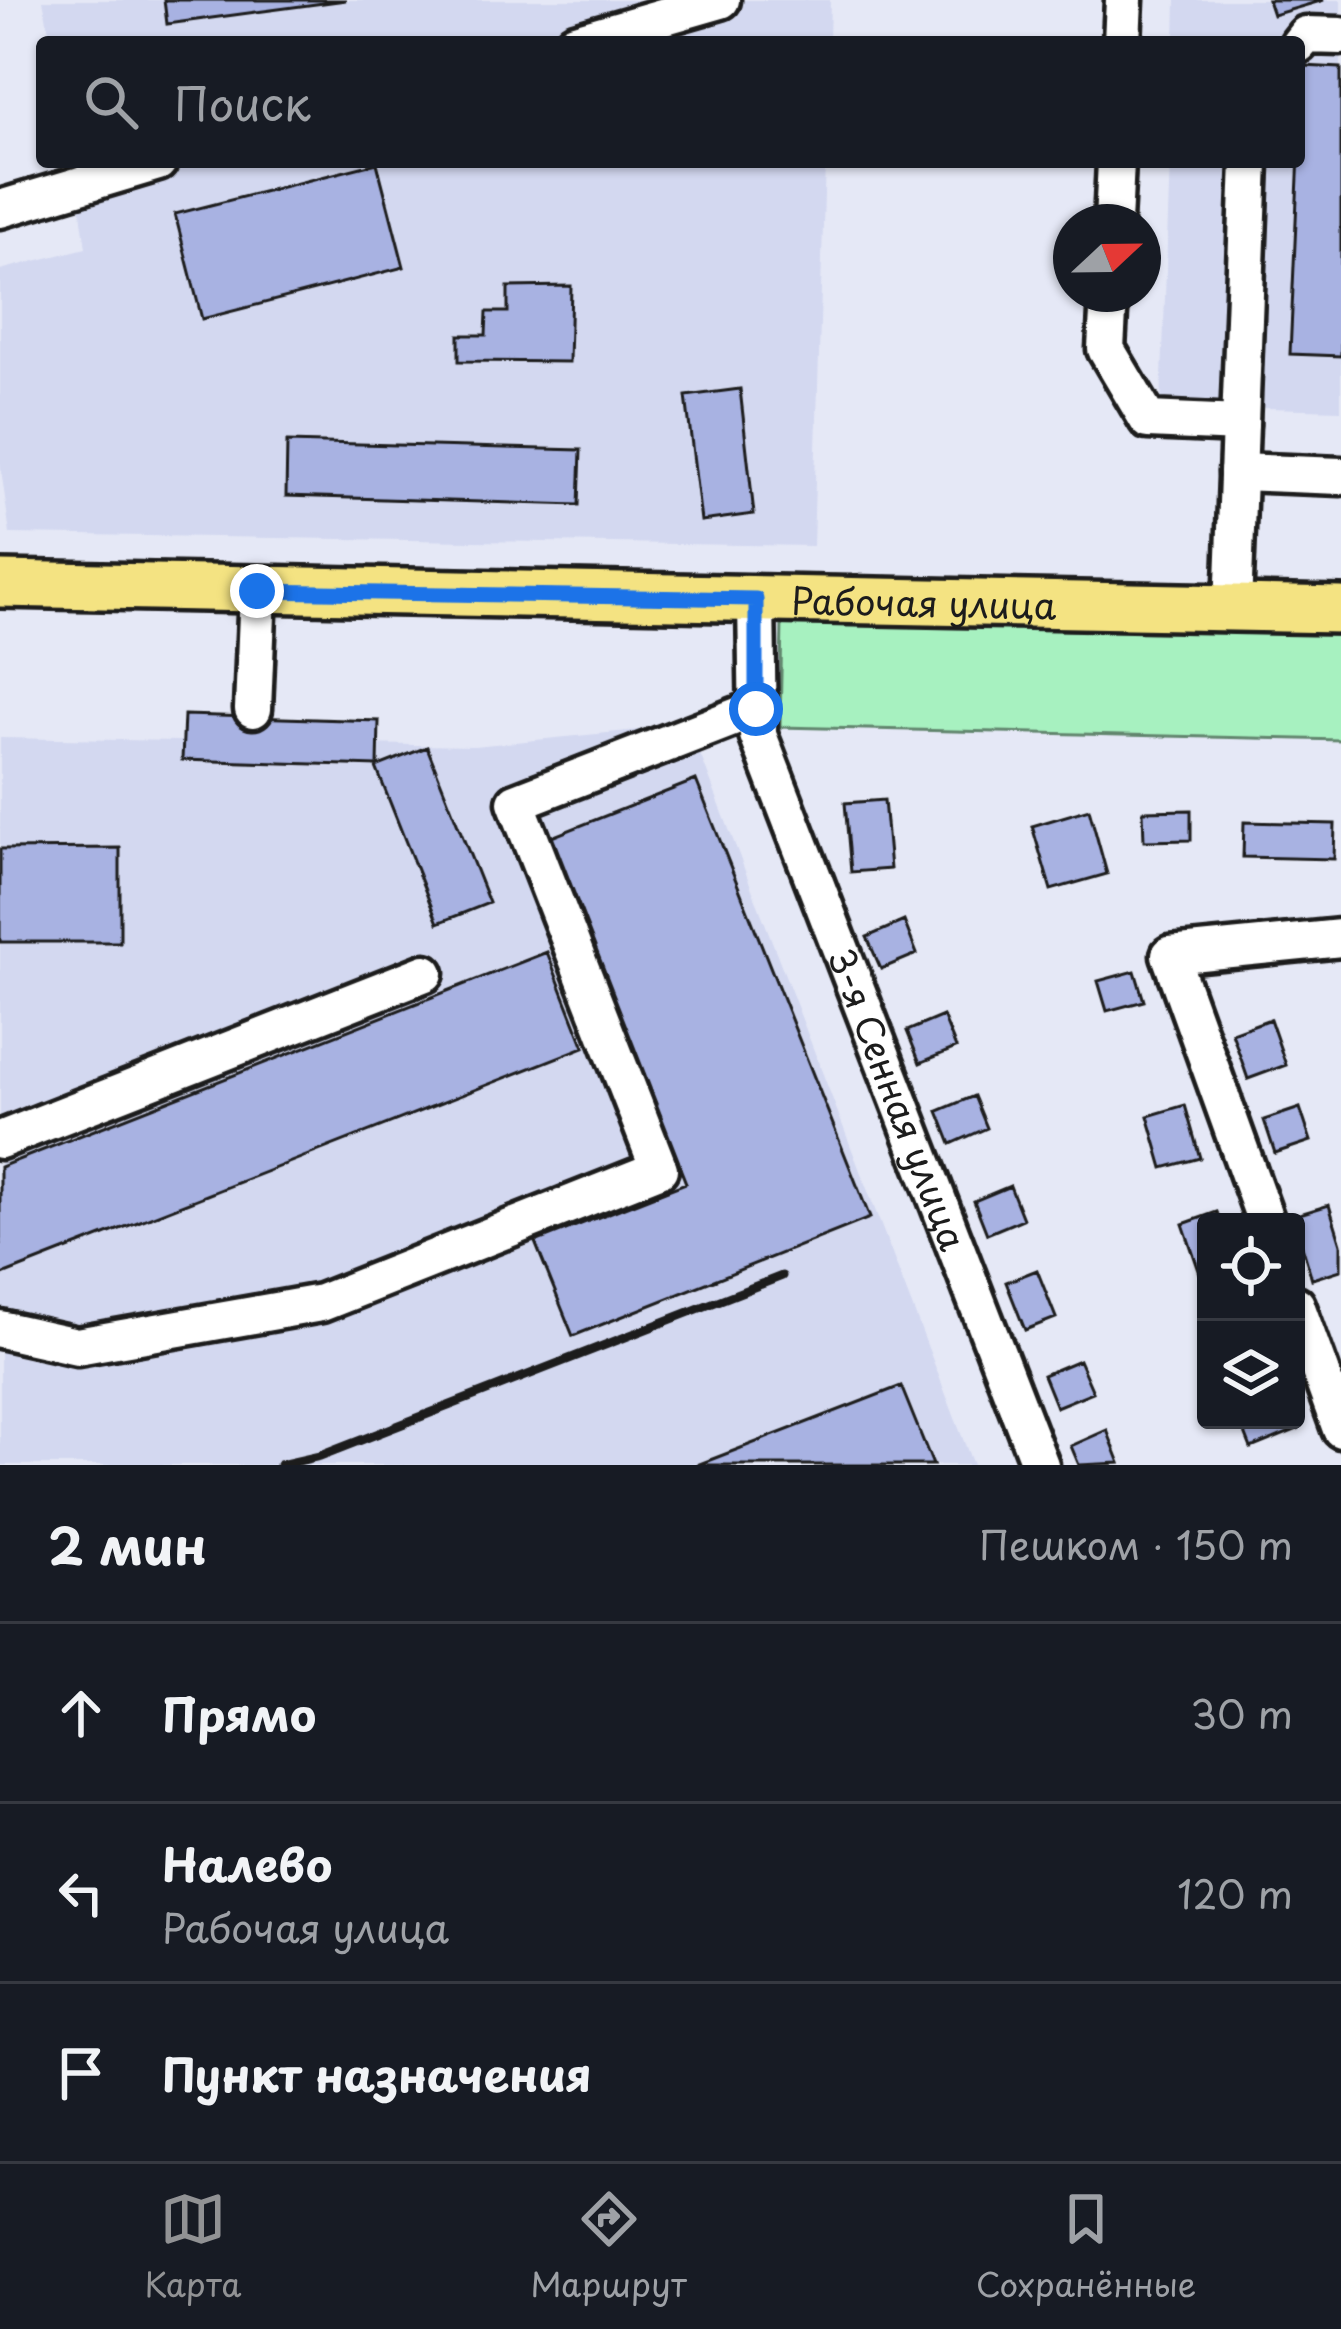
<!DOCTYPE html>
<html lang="ru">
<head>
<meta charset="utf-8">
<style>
	:root { --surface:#171b24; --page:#20242c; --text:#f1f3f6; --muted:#9ea1a6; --line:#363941; --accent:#919294 }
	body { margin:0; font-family:"Playpen Sans",sans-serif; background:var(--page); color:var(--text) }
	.controls { position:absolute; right:36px; bottom:36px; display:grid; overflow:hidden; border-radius:12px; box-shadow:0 3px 9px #0004 }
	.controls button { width:108px; height:108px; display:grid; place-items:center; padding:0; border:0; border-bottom:3px solid var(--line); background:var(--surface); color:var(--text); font:60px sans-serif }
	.compass { position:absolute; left:1053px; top:204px; width:108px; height:108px; border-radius:50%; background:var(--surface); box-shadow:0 3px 9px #0004; rotate:68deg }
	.stop { position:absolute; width:36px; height:36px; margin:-27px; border:9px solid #1a73e8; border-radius:50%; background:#fff }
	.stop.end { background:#1a73e8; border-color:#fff; box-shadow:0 3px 12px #0008 }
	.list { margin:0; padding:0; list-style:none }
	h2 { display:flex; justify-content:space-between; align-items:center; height:156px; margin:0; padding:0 48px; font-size:51px }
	h2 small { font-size:39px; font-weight:400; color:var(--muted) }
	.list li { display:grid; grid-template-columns:78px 1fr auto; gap:36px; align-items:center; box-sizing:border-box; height:180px; padding:0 48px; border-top:3px solid var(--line) }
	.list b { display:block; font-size:45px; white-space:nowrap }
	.list p { margin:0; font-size:39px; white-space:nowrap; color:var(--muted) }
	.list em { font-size:39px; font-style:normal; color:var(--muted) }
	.icon { flex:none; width:66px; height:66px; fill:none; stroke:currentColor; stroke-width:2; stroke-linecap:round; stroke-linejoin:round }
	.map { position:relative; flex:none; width:1341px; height:1465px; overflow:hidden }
	.search { position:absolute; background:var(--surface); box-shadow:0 3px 9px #0004; left:36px; right:36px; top:36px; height:132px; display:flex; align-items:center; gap:30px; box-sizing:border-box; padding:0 42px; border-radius:12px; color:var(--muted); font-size:45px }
	.sheet { height:696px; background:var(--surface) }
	nav { display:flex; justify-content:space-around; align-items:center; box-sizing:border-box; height:168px; border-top:3px solid var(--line); background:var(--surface); font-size:33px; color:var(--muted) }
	nav a { display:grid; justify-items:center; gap:6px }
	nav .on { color:var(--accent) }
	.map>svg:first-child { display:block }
	.built { fill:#d3d8f0 }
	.green { fill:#a7f1c0; stroke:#62866e; stroke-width:3 }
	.building { fill:#a8b2e2; stroke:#1c1c1c; stroke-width:3 }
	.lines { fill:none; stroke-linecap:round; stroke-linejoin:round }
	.minor-casing { stroke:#1c1c1c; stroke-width:45 }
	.major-casing { stroke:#1c1c1c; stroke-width:54 }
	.minor { stroke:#fff; stroke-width:36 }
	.major { stroke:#f4e382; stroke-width:45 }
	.rail { stroke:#1c1c1c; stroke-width:9 }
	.route { stroke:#1a73e8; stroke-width:15 }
	.labels { text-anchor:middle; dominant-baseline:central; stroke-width:9; stroke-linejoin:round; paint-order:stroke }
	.street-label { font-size:36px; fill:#1c1c1c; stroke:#fff }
</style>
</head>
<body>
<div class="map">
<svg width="1341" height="1465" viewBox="0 0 1341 1465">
	<rect width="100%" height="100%" fill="#e5e8f6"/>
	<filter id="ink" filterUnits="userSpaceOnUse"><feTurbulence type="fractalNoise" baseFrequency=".00833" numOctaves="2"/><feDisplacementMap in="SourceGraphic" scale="24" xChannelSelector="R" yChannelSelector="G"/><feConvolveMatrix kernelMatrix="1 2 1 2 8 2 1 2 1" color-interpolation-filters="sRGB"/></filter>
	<g filter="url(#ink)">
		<path class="built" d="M43 0H830L829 42H51Z
			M1176 0H1341V410L1161 405 1170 162H1299V42H1175Z
			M74 162H825L813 546 10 534 0 462V270L86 248Z
			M689 725 973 1465H0V738L474 746Z"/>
		<path class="green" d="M782 621 1341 634V740L780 727Z"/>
		<path class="building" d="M164 0H346L167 24Z
			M1268 0H1324L1273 15Z
			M1303 66 1341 68V356L1290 354Z
			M377 163 404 267 202 319 175 214Z
			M571 286 569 362 459 361V335H486L487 312H508V287Z
			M740 389 754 514 701 521 686 396Z
			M287 442 581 450 579 505 286 496Z
			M184 715 379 721 378 766 182 760Z
			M427 747 489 903 438 923 376 767Z
			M696 780 870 1218 573 1336 535 1242 686 1183 549 838Z
			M884 800 890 869 851 872 845 803Z
			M1089 809 1107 874 1051 890 1032 826Z
			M1191 810V840L1144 841 1143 811Z
			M1244 822 1335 824 1334 859 1243 857Z
			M120 848V942H0V849Z
			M904 921 917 954 881 969 867 937Z
			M547 952 584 1047 0 1276V1167Z
			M1135 971 1144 1001 1107 1011 1098 981Z
			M943 1016 956 1048 920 1063 907 1031Z
			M1270 1019 1286 1065 1248 1079 1232 1033Z
			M974 1096 987 1128 951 1144 938 1111Z
			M1185 1105 1200 1158 1163 1168 1148 1116Z
			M1300 1108 1311 1141 1275 1153 1264 1120Z
			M1010 1186 1023 1219 987 1234 974 1201Z
			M1329 1205 1341 1244V1270L1312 1279 1293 1216Z
			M1217 1212 1221 1222H1206V1291L1183 1224Z
			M1037 1270 1056 1318 1025 1330 1006 1282Z
			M1079 1360 1093 1392 1056 1407 1043 1375Z
			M901 1386 933 1465H697Z
			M1240 1420H1294L1298 1429 1251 1448Z
			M1107 1430 1120 1463 1079 1465 1071 1446Z"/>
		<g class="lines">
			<g class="minor-casing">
				<g id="minor">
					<path d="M575 42 721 0"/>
					<path d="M1122 42 1124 0"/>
					<path d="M1299 44 1306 35 1341 36"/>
					<path d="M0 209 158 162"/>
					<path d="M1113 222 1116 162"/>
					<path d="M1109 294 1106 349 1148 420 1240 424"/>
					<path d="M1238 472 1341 476"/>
					<path id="s1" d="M756 600 758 735 1040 1465"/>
					<path d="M1233 608 1250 162"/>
					<path d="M253 709 258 591"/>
					<path d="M0 1140 425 973"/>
					<path d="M1266 1222 1170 955 1341 938"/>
					<path d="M1296 1305 1341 1429"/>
					<path d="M0 1329 77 1346 321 1303 659 1169 516 802 756 709"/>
				</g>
			</g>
			<g class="major-casing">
				<g id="major">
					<path id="s2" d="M0 584 1341 610"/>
				</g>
			</g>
			<use href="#minor" class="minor"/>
			<use href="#major" class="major"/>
			<path class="rail" d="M280 1465 320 1456 782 1276"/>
		</g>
	</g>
	<g class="lines" filter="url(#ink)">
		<path class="route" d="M257 591 756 599V709"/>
	</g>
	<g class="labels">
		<g class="street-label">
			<text stroke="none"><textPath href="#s2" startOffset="924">Рабочая улица</textPath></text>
			<text stroke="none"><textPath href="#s1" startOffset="525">3-я Сенная улица</textPath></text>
		</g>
	</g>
</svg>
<div class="controls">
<button><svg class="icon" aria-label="locate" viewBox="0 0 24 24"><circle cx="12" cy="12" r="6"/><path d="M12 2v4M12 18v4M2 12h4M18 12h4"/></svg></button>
<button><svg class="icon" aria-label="layers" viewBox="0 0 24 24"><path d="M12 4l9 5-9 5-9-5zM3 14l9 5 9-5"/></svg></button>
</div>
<svg class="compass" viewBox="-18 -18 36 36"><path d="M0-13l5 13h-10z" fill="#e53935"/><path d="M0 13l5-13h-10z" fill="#9ea1a6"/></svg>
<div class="stop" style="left:756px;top:709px"></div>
<div class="stop end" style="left:257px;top:591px"></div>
<div class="search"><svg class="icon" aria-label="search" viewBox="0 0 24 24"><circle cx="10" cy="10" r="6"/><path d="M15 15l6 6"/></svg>Поиск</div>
</div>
<section class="sheet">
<h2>2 мин<small>Пешком · 150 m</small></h2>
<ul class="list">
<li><svg class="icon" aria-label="ahead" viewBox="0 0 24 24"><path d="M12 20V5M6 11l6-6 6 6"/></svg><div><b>Прямо</b></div><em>30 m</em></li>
<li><svg class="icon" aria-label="left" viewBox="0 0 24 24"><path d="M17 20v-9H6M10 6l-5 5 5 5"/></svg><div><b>Налево</b><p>Рабочая улица</p></div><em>120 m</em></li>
<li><svg class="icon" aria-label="arrive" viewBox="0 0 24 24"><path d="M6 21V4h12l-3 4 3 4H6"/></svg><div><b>Пункт назначения</b></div></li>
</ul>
</section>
<nav>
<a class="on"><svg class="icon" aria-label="map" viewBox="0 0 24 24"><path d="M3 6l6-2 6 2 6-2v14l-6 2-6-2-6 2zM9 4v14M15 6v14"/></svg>Карта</a>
<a><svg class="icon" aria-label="directions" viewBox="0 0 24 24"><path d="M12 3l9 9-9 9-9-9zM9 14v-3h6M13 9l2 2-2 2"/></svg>Маршрут</a>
<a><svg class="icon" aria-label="saved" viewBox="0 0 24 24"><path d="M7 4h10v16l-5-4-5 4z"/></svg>Сохранённые</a>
</nav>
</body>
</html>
